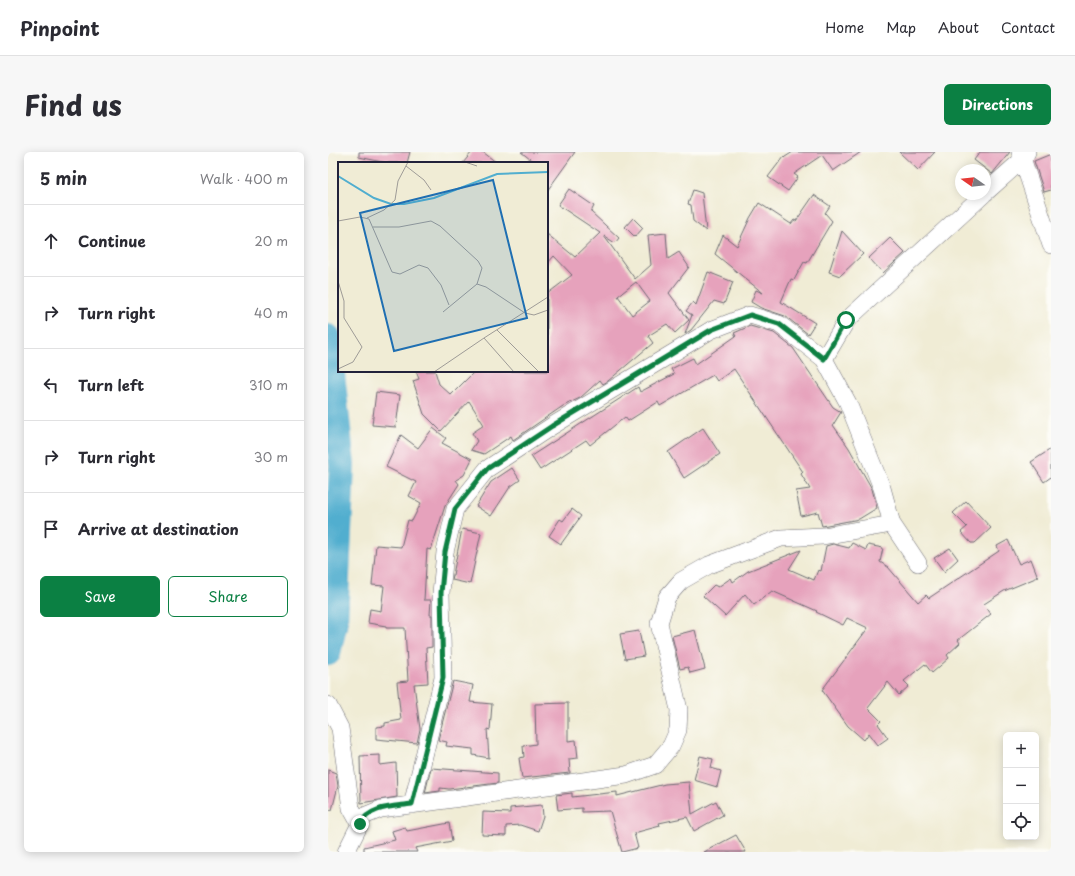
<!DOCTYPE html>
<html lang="en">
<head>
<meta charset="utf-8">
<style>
	:root { --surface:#fff; --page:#f7f7f7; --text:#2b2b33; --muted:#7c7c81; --line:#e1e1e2; --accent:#0b8043 }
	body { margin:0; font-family:"Playpen Sans",sans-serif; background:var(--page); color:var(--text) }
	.controls { position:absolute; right:12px; bottom:12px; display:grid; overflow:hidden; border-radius:6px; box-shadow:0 2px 10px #0003 }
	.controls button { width:36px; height:36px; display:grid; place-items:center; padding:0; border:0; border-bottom:1px solid var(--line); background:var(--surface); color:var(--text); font:20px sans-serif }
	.compass { position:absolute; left:627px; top:12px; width:36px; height:36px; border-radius:50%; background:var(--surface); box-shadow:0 2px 10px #0003; rotate:284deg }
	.stop { position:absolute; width:12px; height:12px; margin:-9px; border:3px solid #0b8043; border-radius:50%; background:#fff }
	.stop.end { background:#0b8043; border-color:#fff; box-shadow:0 1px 4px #0008 }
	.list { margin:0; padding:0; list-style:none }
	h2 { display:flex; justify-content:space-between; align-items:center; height:52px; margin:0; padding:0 16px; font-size:17px }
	h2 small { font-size:13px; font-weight:400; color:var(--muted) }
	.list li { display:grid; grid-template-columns:26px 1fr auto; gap:12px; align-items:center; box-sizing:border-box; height:72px; padding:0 16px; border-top:1px solid var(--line) }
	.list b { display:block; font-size:15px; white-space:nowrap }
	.list em { font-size:13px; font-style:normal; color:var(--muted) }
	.actions { display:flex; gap:8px; padding:12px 16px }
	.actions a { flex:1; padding:9px 0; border:1px solid var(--accent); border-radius:6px; text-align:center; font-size:14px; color:var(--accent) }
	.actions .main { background:var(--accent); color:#fff }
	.icon { flex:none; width:22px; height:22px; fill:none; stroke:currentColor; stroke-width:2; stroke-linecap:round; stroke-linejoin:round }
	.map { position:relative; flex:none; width:723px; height:700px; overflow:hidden; border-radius:6px }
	header { display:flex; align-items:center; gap:24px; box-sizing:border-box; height:56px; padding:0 20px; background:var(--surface); border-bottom:1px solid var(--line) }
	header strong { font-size:19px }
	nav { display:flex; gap:22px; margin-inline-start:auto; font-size:14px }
	.intro { display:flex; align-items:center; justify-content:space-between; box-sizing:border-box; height:96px; padding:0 24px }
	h1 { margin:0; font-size:28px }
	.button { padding:10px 18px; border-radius:6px; background:var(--accent); color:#fff; font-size:14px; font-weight:700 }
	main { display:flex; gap:24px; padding:0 24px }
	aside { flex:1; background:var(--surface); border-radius:6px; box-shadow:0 2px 10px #0003 }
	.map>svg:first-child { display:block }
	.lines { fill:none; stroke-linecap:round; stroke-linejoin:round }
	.river { stroke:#51aecf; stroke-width:26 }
	.building { fill:#e6a2bc; fill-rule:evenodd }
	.street-casing { stroke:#6a6971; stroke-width:18 }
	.street { stroke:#fff; stroke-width:17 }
	.route { stroke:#0b8043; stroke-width:5 }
	.inset-river { fill:none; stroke:#51aecf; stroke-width:2 }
	.inset-road { fill:none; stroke:#9e9b97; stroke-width:1 }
	.view { fill:#1f6fb2; fill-opacity:0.15; stroke:#1f6fb2; stroke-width:2 }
	.inset-edge { fill:none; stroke:#22223b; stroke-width:2 }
</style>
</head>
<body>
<header>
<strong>Pinpoint</strong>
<nav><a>Home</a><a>Map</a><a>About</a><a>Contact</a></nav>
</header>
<div class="intro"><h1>Find us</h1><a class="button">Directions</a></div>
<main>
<aside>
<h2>5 min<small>Walk · 400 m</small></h2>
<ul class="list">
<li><svg class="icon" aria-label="ahead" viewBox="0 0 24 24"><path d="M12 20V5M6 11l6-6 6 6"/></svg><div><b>Continue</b></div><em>20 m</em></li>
<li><svg class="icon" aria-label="right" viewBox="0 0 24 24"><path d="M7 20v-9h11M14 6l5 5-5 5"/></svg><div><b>Turn right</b></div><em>40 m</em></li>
<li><svg class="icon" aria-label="left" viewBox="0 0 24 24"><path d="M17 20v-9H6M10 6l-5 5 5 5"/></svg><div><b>Turn left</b></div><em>310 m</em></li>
<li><svg class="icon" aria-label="right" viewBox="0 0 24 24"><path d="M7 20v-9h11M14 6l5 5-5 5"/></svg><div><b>Turn right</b></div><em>30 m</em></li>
<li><svg class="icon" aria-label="arrive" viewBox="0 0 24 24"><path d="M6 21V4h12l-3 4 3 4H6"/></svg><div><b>Arrive at destination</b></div></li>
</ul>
<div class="actions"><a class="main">Save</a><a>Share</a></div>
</aside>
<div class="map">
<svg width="723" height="700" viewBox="0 0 723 700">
	<rect width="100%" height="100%" fill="#fdfcf7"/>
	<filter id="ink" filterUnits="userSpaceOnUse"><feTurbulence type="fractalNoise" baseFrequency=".025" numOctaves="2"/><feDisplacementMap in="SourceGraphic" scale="8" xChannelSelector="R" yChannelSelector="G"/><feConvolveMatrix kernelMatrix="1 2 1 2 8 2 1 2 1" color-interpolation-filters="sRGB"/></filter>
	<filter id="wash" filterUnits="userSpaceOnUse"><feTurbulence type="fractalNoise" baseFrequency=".012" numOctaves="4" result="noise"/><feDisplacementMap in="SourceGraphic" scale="16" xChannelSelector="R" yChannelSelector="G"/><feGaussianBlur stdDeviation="0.9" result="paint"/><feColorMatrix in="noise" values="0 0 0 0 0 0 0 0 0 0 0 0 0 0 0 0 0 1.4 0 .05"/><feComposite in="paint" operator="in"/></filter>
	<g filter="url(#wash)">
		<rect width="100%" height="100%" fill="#f0ecd5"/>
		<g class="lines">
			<path class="river" d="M0 185 14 313 7 470 0 501"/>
		</g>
		<g id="blocks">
			<path class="building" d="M31 0H82L79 11H59L31 5Z
				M144 0H155L169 11H135Z
				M193 0H247L219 39V11H207Z
				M465 0H533L505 19 494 3 466 22 470 25 460 39 440 25 456 4 457 5Z
				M571 0H607L590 18Z
				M652 0H682L664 22 646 8Z
				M723 2V38L716 40 706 9Z
				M241 37 266 54 263 60 291 86 287 91 276 84 307 127 323 113 320 83 338 81 340 107 351 100 361 115 341 141 361 168 347 181 339 172 320 184 325 191 280 229 275 232 272 228 252 246 235 254 185 288 183 284 156 302 143 298 149 289 144 281 156 273 141 249 113 279 96 262 85 229 91 227 88 219H107L111 232 123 243 147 219H219V142L244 123 226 104 219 112V82L247 105 272 81 230 53ZM308 130 322 149 304 163 290 144Z
				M365 38 374 41 378 79 365 69 363 53 360 52Z
				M486 43 502 54 497 61 504 69 479 111 476 110 466 128 463 127 453 150 487 171 480 182 457 164 433 156 423 150 428 138 435 141 387 102 395 83 409 94 422 66 431 51 463 72 466 68 468 69Z
				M305 66 315 76 307 85 297 75Z
				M514 79 535 102 512 124 501 120Z
				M562 86 577 101 555 121 541 106Z
				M380 120 405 130 396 152 386 149 363 178 357 182 364 163 358 159 365 150 368 153Z
				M422 174 446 181 465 196 505 255 513 260 505 273 521 296 544 337 549 356 531 367 494 374 490 360 473 364 468 339 482 337 473 322 475 320 406 217 389 229 385 223 332 254 330 250 300 269 297 265 262 293 258 288 212 318 203 304 310 235 312 240 346 222 343 217 365 206 368 212 408 184 406 181Z
				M48 240 72 243 68 275 44 273Z
				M105 276 118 286 114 291 144 307 136 323 128 328 131 332 117 354 103 398 99 397 96 448H103L102 463H104V495L98 496 100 531 86 532 92 577 89 591 48 587V575L57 574V571L73 568 69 530 80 529 77 476H58V474L40 471 42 457 53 459 56 434 44 433 48 393 73 395 80 368 84 369 93 351 81 344 88 330 58 315 73 283 90 296Z
				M375 276 392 302 356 326 340 300Z
				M723 297V325L716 330 703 310Z
				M184 316 192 328 182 335 163 364 148 354 163 330Z
				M638 349 663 376 647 391H643L633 380 639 375 625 361Z
				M244 357 253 364 233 392 221 384 232 367 235 369Z
				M134 377 153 381 142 432 124 428Z
				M680 388 691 412 703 407 710 425 676 439 656 452 663 462 630 488 632 491 619 503 621 506 604 521 597 512 576 529 581 534 571 543 560 530 540 556 553 569 550 572 560 586 550 593 541 581 536 588 520 574 494 538 540 476 519 466 515 473 488 460 489 459 444 439 426 453 417 442 397 464 375 444 386 433 390 435 403 426 405 430 420 419 473 398 461 417 486 428 490 418 493 419 498 394 505 392 521 396 524 391 538 398 540 393 555 396 552 410 560 415 590 450 598 443 601 446 671 399 669 394Z
				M622 396 630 407 616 420 606 406Z
				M367 478 377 517 362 521 360 515 352 517 344 484Z
				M311 479 316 504 297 507 292 482Z
				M125 529 145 533 142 550 164 552 162 578 159 577 161 606 145 603V597L118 594 119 590 110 588Z
				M240 551V589L248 588 250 606 241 607 242 621 194 626 191 606 196 605 195 594 208 592 207 552Z
				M52 603V613L68 611 69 645 33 651 32 604Z
				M372 604 385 607 383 616 393 619 389 635 366 628Z
				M103 616 170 621V631L121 637 112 636V639L97 641Z
				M0 618 8 621 10 634 4 658 0 657Z
				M361 630 364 662 388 649 395 663 366 679 359 665 331 671 332 674 306 681 310 696 294 700 282 659 254 660V656L230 658 228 643 244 641V645L289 640V644L337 632Z
				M214 653 215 664 210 679 192 673 178 674V684L154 683 155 660 182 661V656Z
				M121 671 124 689 87 696 89 700H36V695L67 688 64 679 77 675 79 679Z
				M408 683 418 700H376Z"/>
		</g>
	</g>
	<g filter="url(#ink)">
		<use href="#blocks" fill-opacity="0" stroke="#6a6971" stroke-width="1"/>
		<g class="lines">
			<g class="street-casing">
				<path id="street" d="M692 0 723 93
					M657 41 695 7 699 0
					M496 207 519 168 656 42
					M0 553 12 576 23 656 32 672
					M84 653 115 526 113 441 117 400 127 357 159 317 224 274 383 178 422 163 451 172 496 207 520 251 554 336 564 372 590 411
					M18 700 36 664 53 657 298 623 327 613 343 594 350 578 351 558 331 471 339 445 353 429 381 413 453 386 495 384 564 372"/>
			</g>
			<use href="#street" class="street"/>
		</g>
	</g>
	<g class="lines" filter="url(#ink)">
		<path class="route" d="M32 672C42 654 65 655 84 652L115 526 113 441 117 400 127 357 159 317 224 274 383 178 422 163 451 172 496 207 518 168"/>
	</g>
	<g transform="translate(10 10)">
		<rect width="210" height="210" fill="#f0ecd5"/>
		<path class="inset-river" d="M0 14 36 36 53 42H66L96 36 159 12 210 10"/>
		<path class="inset-road" d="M127 0 139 4M68 4 86 18 93 28M29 56 46 48 57 38 60 19 70 0M0 59 22 55 31 57 54 110 62 112 81 103 90 106 103 123 111 143M35 65H61L93 59 102 64 140 99 144 106 139 122 105 150M0 119 6 139V156L24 185 15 200 0 207M139 122 148 125 187 151 196 153 210 148M159 168 201 210M96 210 146 176M176 210 146 176 210 135"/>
		<path class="view" d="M155 18 189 156 56 189 22 51Z"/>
		<rect width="210" height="210" class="inset-edge"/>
	</g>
</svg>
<div class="controls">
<button>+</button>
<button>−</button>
<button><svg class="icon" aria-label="locate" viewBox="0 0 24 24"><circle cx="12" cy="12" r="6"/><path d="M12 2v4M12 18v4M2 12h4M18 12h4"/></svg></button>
</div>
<svg class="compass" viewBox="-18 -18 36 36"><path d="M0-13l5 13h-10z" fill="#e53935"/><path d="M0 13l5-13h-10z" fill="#7c7c81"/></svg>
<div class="stop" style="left:518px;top:168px"></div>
<div class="stop end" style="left:32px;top:672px"></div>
</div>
</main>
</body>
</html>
